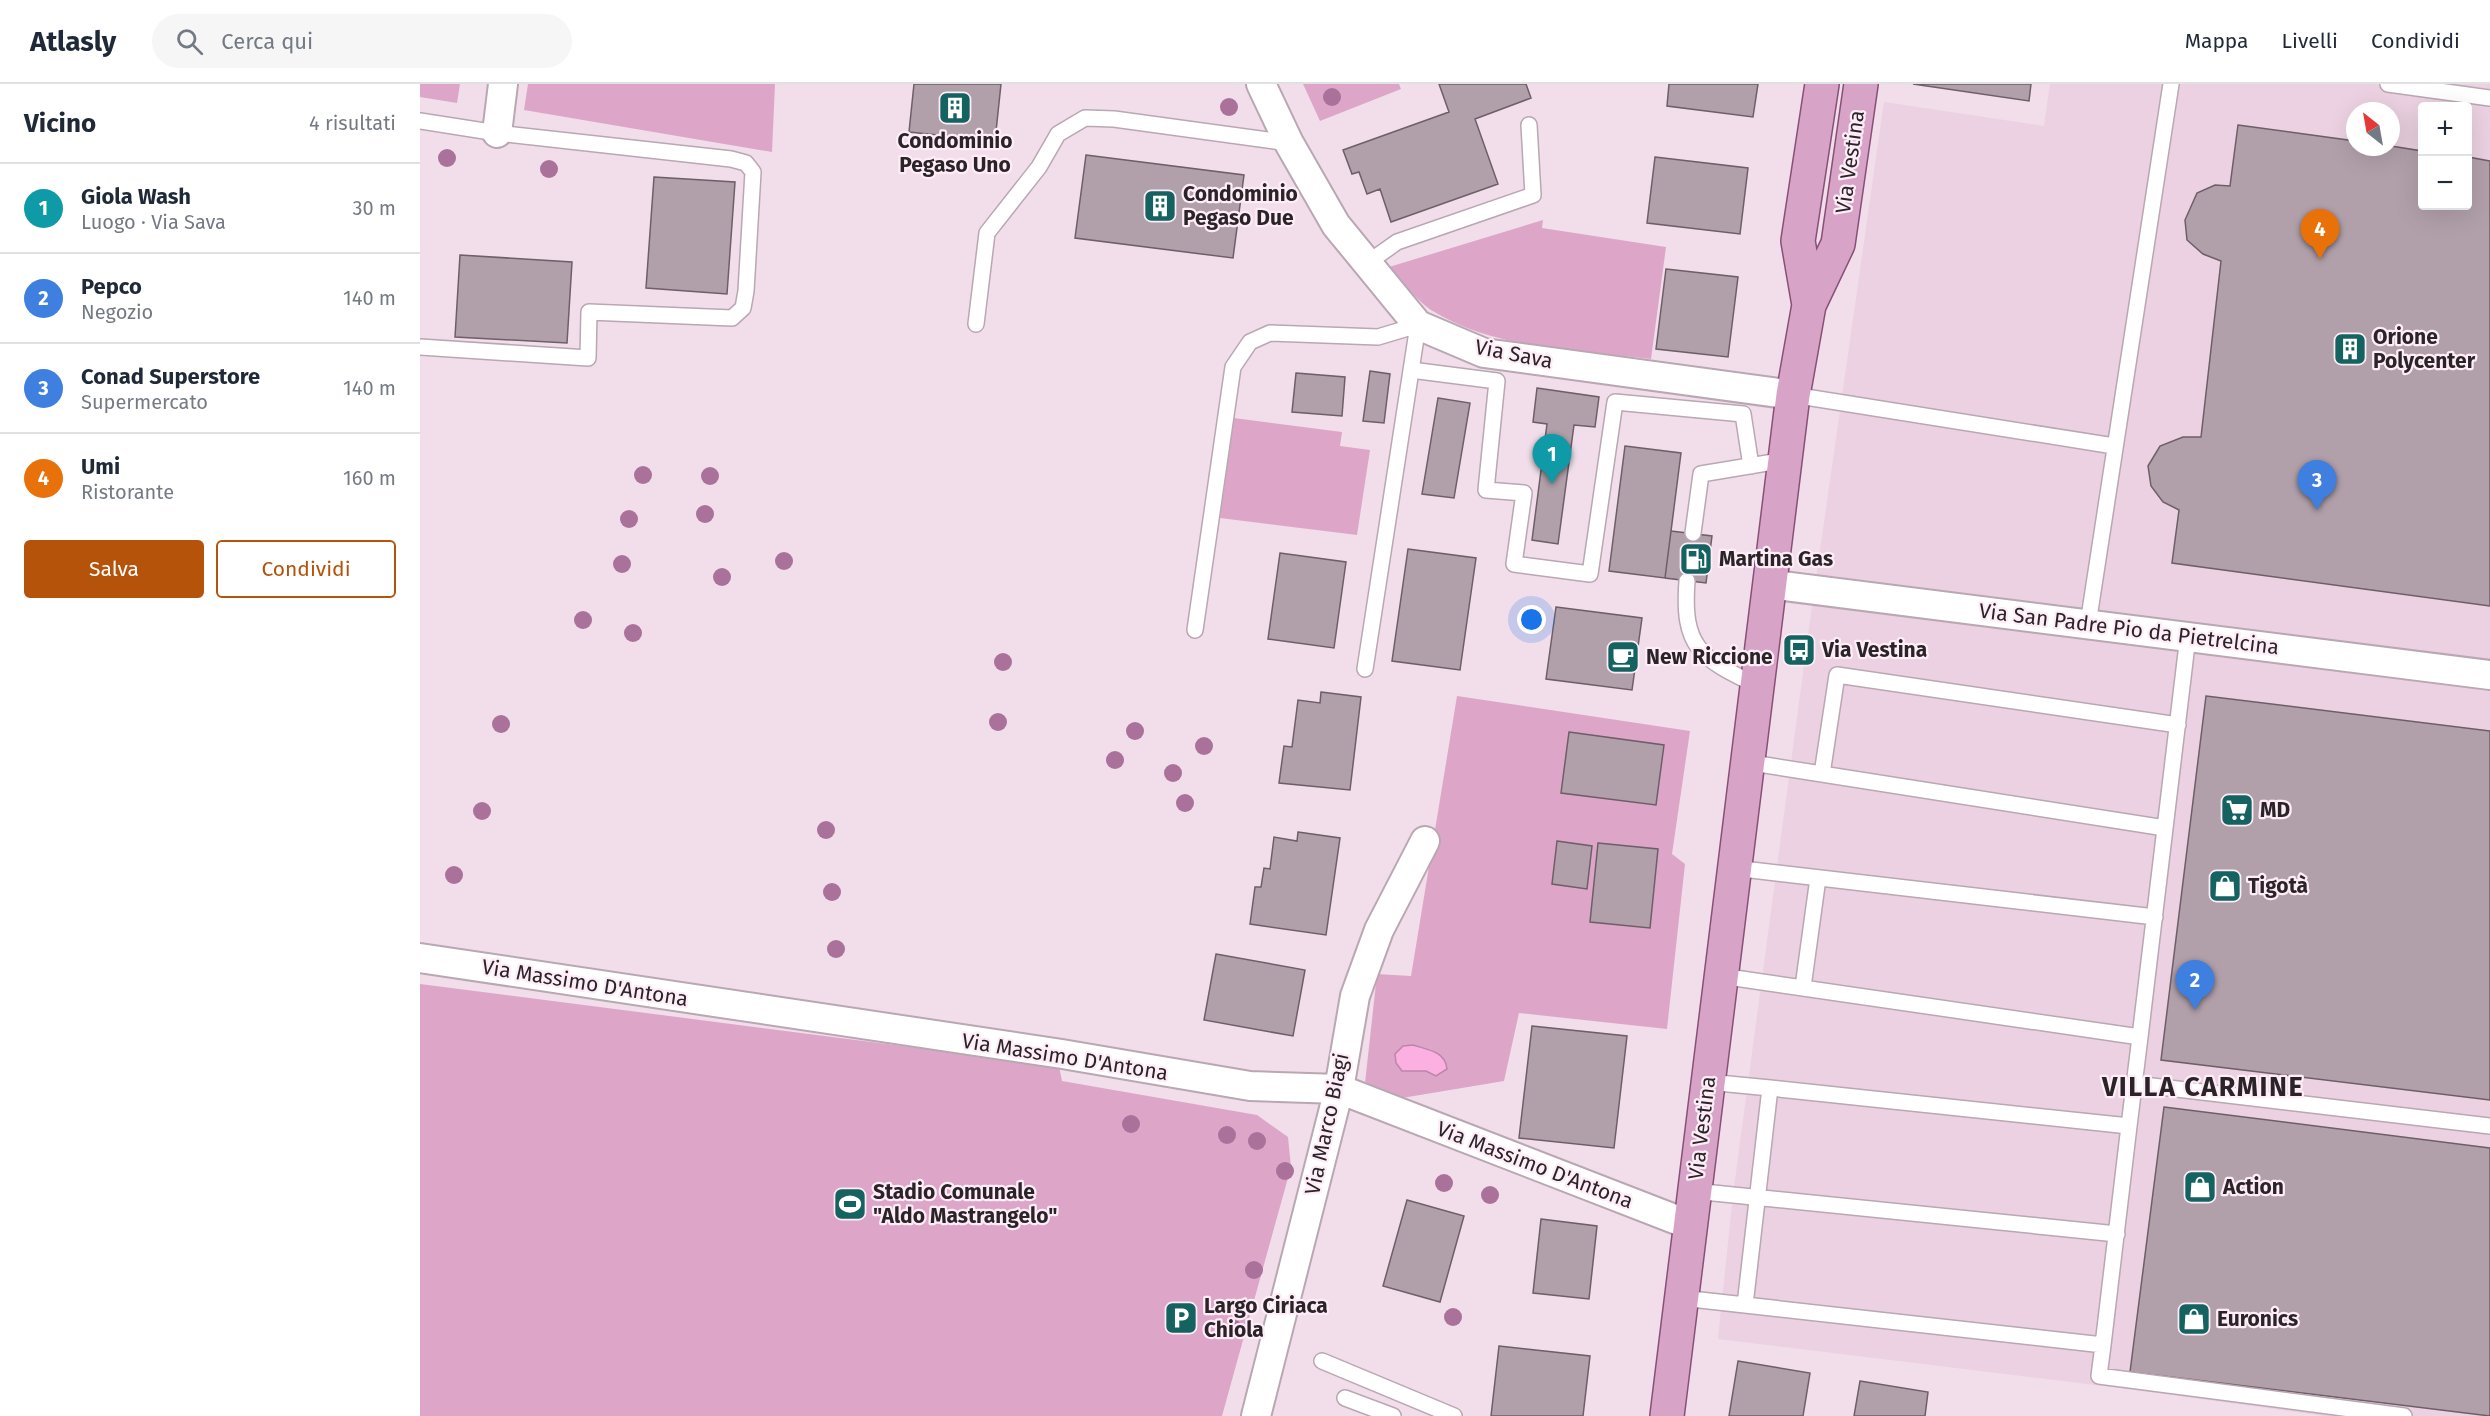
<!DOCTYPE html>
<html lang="it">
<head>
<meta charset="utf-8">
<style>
	:root { --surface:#fff; --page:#f6f6f7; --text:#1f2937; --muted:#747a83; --line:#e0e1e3; --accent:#b45309 }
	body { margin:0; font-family:"Fira Sans",sans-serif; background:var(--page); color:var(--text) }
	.controls { position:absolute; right:18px; top:18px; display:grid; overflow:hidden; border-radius:6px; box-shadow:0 6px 24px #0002 }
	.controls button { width:54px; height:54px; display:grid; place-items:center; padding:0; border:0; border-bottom:2px solid var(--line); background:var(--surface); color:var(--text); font:30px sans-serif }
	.compass { position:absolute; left:1926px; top:18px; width:54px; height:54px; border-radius:50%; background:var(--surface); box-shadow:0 6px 24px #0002; rotate:329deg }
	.you { position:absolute; left:1112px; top:536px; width:21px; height:21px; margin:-15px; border:4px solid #fff; border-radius:50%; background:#1a73e8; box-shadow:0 0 0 9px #1a73e833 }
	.badge { display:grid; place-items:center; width:39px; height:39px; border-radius:50%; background:var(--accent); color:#fff; font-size:20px; font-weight:700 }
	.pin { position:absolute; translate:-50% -50px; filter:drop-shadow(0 2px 3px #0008) }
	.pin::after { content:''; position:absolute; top:32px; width:21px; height:18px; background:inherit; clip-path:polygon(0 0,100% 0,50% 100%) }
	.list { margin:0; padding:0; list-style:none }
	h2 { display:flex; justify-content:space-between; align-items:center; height:78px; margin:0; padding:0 24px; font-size:26px }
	h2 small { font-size:20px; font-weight:400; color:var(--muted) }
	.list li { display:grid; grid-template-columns:39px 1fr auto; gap:18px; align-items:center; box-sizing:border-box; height:90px; padding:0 24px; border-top:2px solid var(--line) }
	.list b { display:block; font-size:22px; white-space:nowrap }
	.list p { margin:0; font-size:20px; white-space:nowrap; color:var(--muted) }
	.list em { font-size:20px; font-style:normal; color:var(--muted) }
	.actions { display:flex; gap:12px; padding:18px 24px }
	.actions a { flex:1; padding:14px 0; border:2px solid var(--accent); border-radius:6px; text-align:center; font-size:21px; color:var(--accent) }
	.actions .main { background:var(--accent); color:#fff }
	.icon { flex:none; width:33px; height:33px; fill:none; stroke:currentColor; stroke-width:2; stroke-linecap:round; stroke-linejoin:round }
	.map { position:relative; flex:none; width:2070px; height:1332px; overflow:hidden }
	header { display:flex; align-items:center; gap:36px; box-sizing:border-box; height:84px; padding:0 30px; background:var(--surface); border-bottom:2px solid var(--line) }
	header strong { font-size:28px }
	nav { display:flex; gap:33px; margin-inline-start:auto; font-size:21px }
	.search { width:420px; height:54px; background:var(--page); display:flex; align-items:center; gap:15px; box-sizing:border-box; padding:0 21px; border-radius:33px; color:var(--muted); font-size:22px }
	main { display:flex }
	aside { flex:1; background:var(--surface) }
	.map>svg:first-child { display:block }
	.built { fill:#ebd1e1; fill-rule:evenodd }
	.green { fill:#dda6c9 }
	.water { fill:#fcafe1; stroke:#bd85aa; stroke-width:1.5 }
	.building { fill:#b1a0aa; stroke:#6e5e68; stroke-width:1.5 }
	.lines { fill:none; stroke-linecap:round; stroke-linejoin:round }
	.service-casing { stroke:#b9a7b2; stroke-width:18 }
	.minor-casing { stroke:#b9a7b2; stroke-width:32 }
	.primary-casing { stroke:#895077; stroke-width:36 }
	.service { stroke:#fff; stroke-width:15 }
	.minor { stroke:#fff; stroke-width:28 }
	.primary { stroke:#d7a4c7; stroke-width:33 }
	.tree { fill:#aa719a }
	.labels { text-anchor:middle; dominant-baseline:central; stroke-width:4.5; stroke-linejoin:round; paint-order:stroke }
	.poi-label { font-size:21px; font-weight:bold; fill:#2a2428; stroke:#feecf7; text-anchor:start }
	.street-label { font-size:21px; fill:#2a2428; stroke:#feecf7 }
	.district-label { font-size:27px; font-weight:bold; letter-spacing:1.5px; fill:#2a2428; stroke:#feecf7 }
</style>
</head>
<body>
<header>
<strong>Atlasly</strong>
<div class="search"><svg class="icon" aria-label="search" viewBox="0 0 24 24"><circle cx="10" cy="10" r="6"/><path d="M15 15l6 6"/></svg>Cerca qui</div>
<nav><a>Mappa</a><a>Livelli</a><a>Condividi</a></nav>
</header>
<main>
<aside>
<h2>Vicino<small>4 risultati</small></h2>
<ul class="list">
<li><span class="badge" style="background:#0f9aa8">1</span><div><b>Giola Wash</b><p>Luogo · Via Sava</p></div><em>30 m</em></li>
<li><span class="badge" style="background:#3f7fe0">2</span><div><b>Pepco</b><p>Negozio</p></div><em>140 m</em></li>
<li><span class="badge" style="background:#3f7fe0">3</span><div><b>Conad Superstore</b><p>Supermercato</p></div><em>140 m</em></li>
<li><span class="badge" style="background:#e8710a">4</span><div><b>Umi</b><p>Ristorante</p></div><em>160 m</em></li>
</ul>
<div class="actions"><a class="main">Salva</a><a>Condividi</a></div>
</aside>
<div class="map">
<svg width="2070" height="1332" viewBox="0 0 2070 1332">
	<rect width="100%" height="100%" fill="#f1deea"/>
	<path class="built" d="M1630 0H2070V1332H1904L1700 1304 1298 1255 1313 1111 1389 544 1464 18 1624 42ZM2002 22H2048V122H2002ZM1935 27H1971V63H1935Z"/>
	<path class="green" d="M0 0H40L37 19 0 13Z
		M108 0H355L352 68 104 26Z
		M883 0H979L981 5 900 37Z
		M1123 136 1122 144 1246 163 1231 275C1159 266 1075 266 1011 226 996 216 982 197 969 183Z
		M814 334 922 348 920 362 950 366 937 451 800 434Z
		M1037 612 1270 647 1252 770 1265 780 1247 945 1099 929 1084 997 982 1014 945 999 957 890 991 892Z
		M0 900 639 982 642 997 837 1031 868 1053 871 1083 802 1332H0Z"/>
	<path class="water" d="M993 961C1008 966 1025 967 1027 985L1016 992 1006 987H982L976 979 975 970 983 962Z"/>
	<path class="building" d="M494 0H581L575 57 489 48Z
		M1019 0H1106L1111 14 1055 35 1078 100 971 138 960 105 947 110 939 88 932 90 923 66 1029 28Z
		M1249 0H1338L1333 33 1247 22Z
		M1493 0H1611L1609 17Z
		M1818 41 1935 57V63L1971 62 2002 67V122H2048V73L2070 77V522L1752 479 1759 426 1743 418 1731 402 1728 382 1740 362 1763 353H1781L1801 177 1783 170 1767 156 1765 136 1777 109 1795 101 1810 102Z
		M666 71 824 91 813 174 655 154Z
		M1235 73 1328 84 1320 150 1227 139Z
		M234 93 315 98 307 210 226 204Z
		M40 171 152 178 147 259 35 253Z
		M1246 185 1318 193 1308 273 1236 265Z
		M950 287 970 290 964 339 943 337Z
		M876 289 925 293 922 332 872 328Z
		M1117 304 1179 313 1175 343 1154 341 1138 460 1112 456 1127 340 1113 338Z
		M1018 314 1050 319 1034 414 1002 410Z
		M1205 362 1261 369 1245 494 1189 487Z
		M1251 447 1292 452 1286 499 1245 494Z
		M988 465 1056 474 1040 586 972 577Z
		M860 469 926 478 914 564 848 555Z
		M1136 523 1222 534 1212 606 1126 595Z
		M901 608 941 613 930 706 859 699 864 662 872 663 878 616 900 619Z
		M1786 612 2070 647V1016L1741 976Z
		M1149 648 1244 661 1236 721 1141 709Z
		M878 748 920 754 906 851 830 840 835 803H841L844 784 850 785 854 753 877 757Z
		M1137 757 1172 762 1167 805 1132 800Z
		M1178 759 1238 765 1230 844 1170 838Z
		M796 870 885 886 873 952 784 936Z
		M1112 942 1207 952 1194 1064 1099 1054Z
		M1744 1023 2070 1064V1332L1710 1288Z
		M987 1116 1044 1132 1020 1218 963 1202Z
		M1121 1135 1177 1142 1169 1215 1113 1209Z
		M1079 1262 1170 1272 1163 1332H1071Z
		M1318 1277 1390 1289 1383 1332H1309Z
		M1440 1297 1508 1308 1505 1332H1434Z"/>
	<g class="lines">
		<g class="service-casing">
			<path id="service" d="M1968 0 2070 14
				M0 37 77 49 311 75 326 79 333 88 326 207 323 224 312 234 169 228 168 274 0 263
				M946 180 977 158 1113 111 1109 41
				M556 240 567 149 619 83 638 50 665 34 694 35 869 59
				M991 286 1077 297 1066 406 1104 409 1094 480 1170 490 1195 318 1323 330 1331 382
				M1373 311 1694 362
				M1273 449 1281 390 1365 376
				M1267 497C1262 563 1280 574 1336 601
				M1668 540 1751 0
				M775 546 813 283 830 258 850 249 958 253 998 241 945 585
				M1326 678 1745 744
				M1402 690 1417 591 1758 641
				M1314 784 1735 833
				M1301 892 1720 953 1768 552
				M1383 903 1398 794
				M1288 998 1350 1004
				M1715 1000 2070 1042
				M1350 1004 1709 1042 1683 1261 1325 1221Z
				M1709 1042 1720 953
				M1274 1107 1697 1150
				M1262 1214 1325 1221
				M1683 1261 1679 1292 1984 1332
				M902 1277 1034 1332
				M925 1314 973 1332"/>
		</g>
		<g class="minor-casing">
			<path id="minor" d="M841 0 869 59 916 141 998 241 1064 269 1373 311
				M77 49 83 0
				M1348 500 2070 591
				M0 874 642 970 830 1002 919 1005 1270 1141
				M836 1332 919 1005 935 912 959 846 1005 757"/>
		</g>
		<g class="primary-casing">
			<path id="primary" d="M1389 221 1378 157 1402 0
				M1247 1332 1373 311 1389 221 1418 160 1441 0"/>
		</g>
		<use href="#service" class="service"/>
		<use href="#minor" class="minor"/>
		<use href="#primary" class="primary"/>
	</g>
	<g class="tree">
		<circle cx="912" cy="13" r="9"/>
		<circle cx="809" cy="23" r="9"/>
		<circle cx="27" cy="74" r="9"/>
		<circle cx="129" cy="85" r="9"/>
		<circle cx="223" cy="391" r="9"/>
		<circle cx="290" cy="392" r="9"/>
		<circle cx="285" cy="430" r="9"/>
		<circle cx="209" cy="435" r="9"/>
		<circle cx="364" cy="477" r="9"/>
		<circle cx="202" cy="480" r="9"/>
		<circle cx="302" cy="493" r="9"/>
		<circle cx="163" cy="536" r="9"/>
		<circle cx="213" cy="549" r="9"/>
		<circle cx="583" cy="578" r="9"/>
		<circle cx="578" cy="638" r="9"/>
		<circle cx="81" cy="640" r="9"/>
		<circle cx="715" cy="647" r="9"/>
		<circle cx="784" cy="662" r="9"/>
		<circle cx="695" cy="676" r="9"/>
		<circle cx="753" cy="689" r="9"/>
		<circle cx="765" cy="719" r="9"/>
		<circle cx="62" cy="727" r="9"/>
		<circle cx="406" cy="746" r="9"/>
		<circle cx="34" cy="791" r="9"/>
		<circle cx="412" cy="808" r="9"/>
		<circle cx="416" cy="865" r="9"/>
		<circle cx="711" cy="1040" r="9"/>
		<circle cx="807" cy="1051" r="9"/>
		<circle cx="837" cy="1057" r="9"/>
		<circle cx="865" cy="1087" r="9"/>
		<circle cx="1024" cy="1099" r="9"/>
		<circle cx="1070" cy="1111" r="9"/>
		<circle cx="834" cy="1186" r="9"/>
		<circle cx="1033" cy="1233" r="9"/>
		<circle cx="814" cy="1245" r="9"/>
	</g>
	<defs>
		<g id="building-square" transform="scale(1.725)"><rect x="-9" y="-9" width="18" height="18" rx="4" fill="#146360" stroke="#feecf7"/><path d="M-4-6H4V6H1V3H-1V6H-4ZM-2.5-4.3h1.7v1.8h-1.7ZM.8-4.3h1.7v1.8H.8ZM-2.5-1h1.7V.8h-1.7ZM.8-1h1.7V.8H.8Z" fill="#fff"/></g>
		<g id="fuel-square" transform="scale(1.725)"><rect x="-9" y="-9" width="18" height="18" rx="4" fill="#146360" stroke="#feecf7"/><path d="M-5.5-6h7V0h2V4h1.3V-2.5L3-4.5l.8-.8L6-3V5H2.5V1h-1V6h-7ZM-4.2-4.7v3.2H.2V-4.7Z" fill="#fff"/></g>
		<g id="bus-square" transform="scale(1.725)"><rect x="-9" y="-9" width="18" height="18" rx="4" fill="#146360" stroke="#feecf7"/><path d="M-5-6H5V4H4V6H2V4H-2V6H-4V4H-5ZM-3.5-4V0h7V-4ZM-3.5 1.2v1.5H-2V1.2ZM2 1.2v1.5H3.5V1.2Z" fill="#fff"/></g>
		<g id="cafe-square" transform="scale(1.725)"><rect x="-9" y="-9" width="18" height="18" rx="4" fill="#146360" stroke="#feecf7"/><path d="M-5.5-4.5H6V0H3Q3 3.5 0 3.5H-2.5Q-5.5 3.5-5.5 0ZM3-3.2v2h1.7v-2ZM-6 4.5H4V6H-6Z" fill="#fff"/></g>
		<g id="supermarket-square" transform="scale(1.725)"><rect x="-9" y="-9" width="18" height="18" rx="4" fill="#146360" stroke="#feecf7"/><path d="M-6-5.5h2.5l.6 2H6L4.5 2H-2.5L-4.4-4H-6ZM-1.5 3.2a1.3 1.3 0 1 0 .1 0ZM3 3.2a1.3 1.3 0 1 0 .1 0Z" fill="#fff"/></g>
		<g id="shop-square" transform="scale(1.725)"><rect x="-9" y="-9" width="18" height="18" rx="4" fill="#146360" stroke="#feecf7"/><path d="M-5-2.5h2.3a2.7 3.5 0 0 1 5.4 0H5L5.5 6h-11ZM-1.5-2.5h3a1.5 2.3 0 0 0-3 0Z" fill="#fff"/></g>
		<g id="stadium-square" transform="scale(1.725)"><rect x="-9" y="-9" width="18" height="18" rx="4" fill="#146360" stroke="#feecf7"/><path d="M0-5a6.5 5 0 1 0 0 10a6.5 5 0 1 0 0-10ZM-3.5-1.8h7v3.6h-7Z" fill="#fff"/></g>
		<g id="parking-square" transform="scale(1.725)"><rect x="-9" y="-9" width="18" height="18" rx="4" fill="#146360" stroke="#feecf7"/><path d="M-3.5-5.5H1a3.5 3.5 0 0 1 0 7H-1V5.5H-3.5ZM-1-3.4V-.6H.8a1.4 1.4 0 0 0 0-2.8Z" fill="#fff"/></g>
	</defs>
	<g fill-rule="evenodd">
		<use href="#building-square" x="535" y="24"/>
		<use href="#building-square" x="740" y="122"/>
		<use href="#building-square" x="1930" y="265"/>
		<use href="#fuel-square" x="1276" y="475"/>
		<use href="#bus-square" x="1379" y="566"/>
		<use href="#cafe-square" x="1203" y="573"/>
		<use href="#supermarket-square" x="1817" y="726"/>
		<use href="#shop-square" x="1805" y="802"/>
		<use href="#shop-square" x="1780" y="1103"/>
		<use href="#stadium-square" x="430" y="1120"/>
		<use href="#parking-square" x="761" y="1234"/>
		<use href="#shop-square" x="1774" y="1235"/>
	</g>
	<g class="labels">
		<g class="poi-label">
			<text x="535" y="57" text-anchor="middle">Condominio<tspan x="535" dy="24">Pegaso Uno</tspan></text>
			<text x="763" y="110">Condominio<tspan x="763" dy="24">Pegaso Due</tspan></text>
			<text x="1953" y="253">Orione<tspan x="1953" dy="24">Polycenter</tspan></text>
			<text x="1299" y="475">Martina Gas</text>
			<text x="1402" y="566">Via Vestina</text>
			<text x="1226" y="573">New Riccione</text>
			<text x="1840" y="726">MD</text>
			<text x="1828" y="802">Tigotà</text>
			<text x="1803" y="1103">Action</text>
			<text x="453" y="1108">Stadio Comunale<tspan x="453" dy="24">"Aldo Mastrangelo"</tspan></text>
			<text x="784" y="1222">Largo Ciriaca<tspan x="784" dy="24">Chiola</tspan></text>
			<text x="1797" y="1235">Euronics</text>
		</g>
		<g class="street-label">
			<text transform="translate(1430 78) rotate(-82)">Via Vestina</text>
			<text transform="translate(1094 270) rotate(11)">Via Sava</text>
			<text transform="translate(1709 545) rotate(7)">Via San Padre Pio da Pietrelcina</text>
			<text transform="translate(165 899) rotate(9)">Via Massimo D'Antona</text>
			<text transform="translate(645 973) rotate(9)">Via Massimo D'Antona</text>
			<text transform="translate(907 1040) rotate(-78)">Via Marco Biagi</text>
			<text transform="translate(1282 1044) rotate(-83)">Via Vestina</text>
			<text transform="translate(1115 1081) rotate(21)">Via Massimo D'Antona</text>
		</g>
		<g class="district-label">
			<text x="1783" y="1003">VILLA CARMINE</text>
		</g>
	</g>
</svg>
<div class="controls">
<button>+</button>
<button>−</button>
</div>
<svg class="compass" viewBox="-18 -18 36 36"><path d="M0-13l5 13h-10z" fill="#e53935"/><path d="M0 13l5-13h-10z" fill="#747a83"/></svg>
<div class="you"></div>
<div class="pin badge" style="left:1132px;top:400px;background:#0f9aa8">1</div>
<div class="pin badge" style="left:1775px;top:926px;background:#3f7fe0">2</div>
<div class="pin badge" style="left:1897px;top:426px;background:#3f7fe0">3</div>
<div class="pin badge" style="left:1900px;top:175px;background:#e8710a">4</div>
</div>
</main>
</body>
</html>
